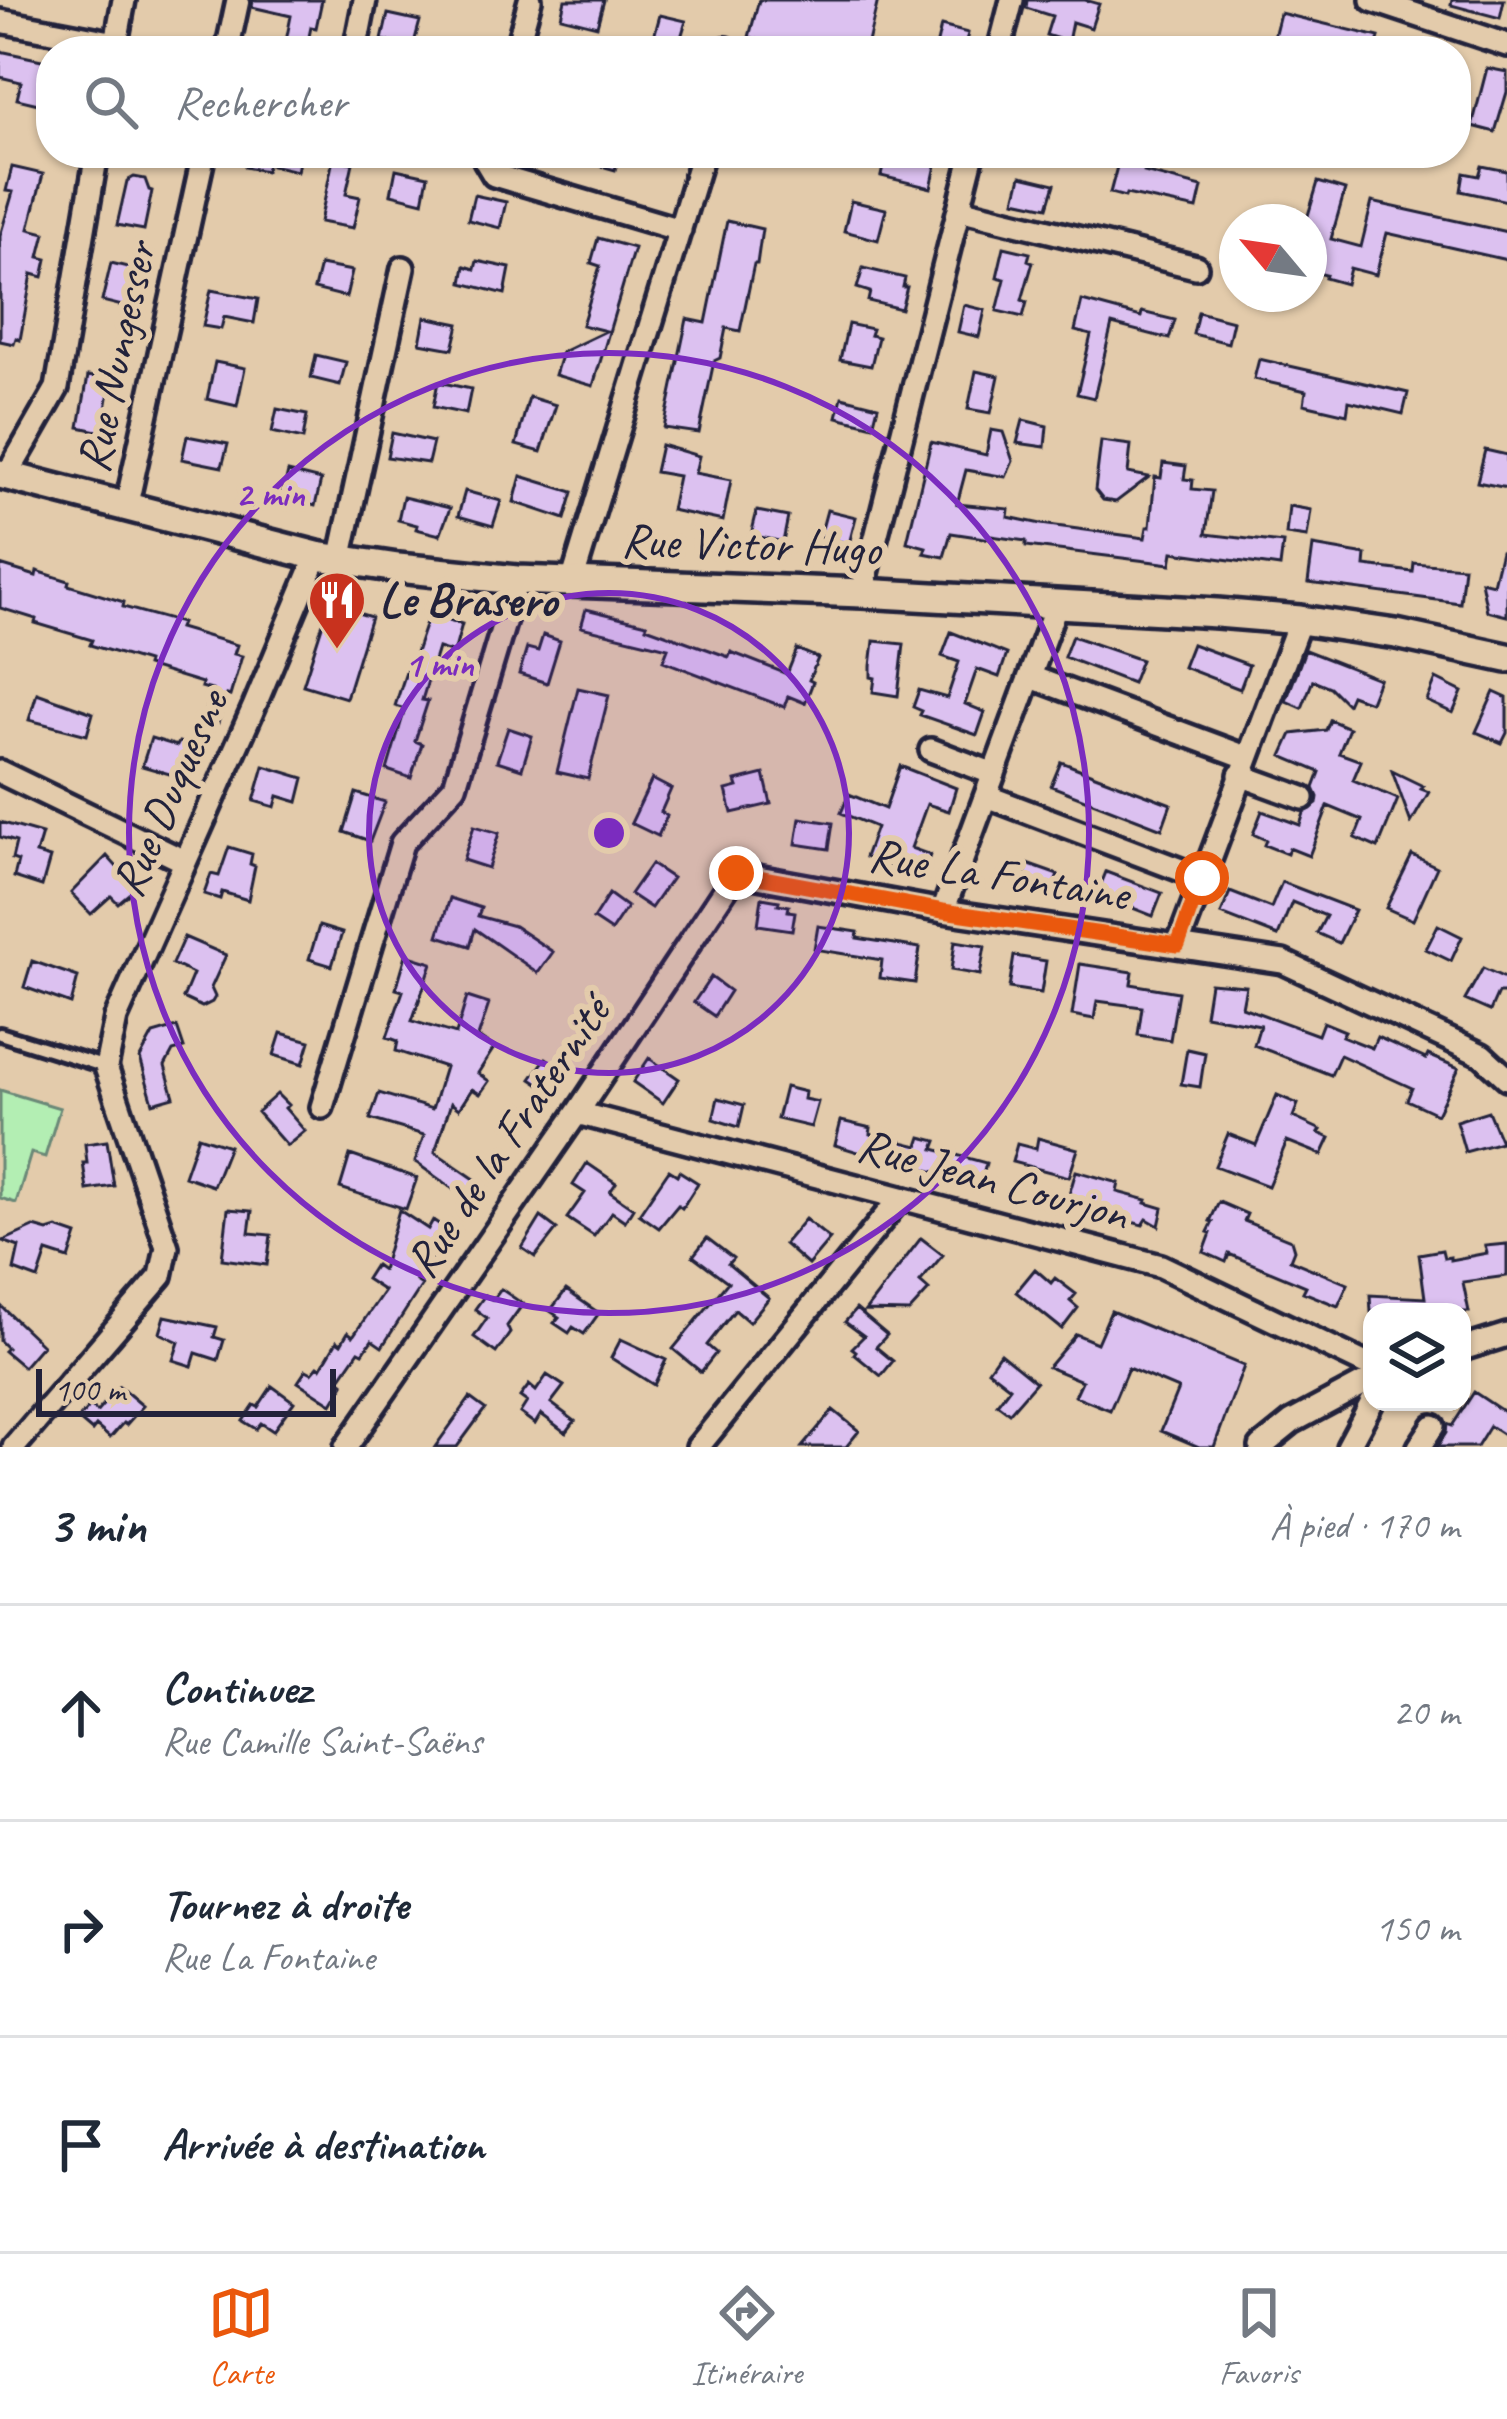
<!DOCTYPE html>
<html lang="fr">
<head>
<meta charset="utf-8">
<style>
	:root { --surface:#fff; --page:#f2f2f3; --text:#1f2937; --muted:#747a83; --line:#e0e1e3; --accent:#ea580c }
	body { margin:0; font-family:Caveat,sans-serif; background:var(--page); color:var(--text) }
	.controls { position:absolute; right:36px; bottom:36px; display:grid; overflow:hidden; border-radius:24px; box-shadow:0 3px 9px #0004 }
	.controls button { width:108px; height:108px; display:grid; place-items:center; padding:0; border:0; border-bottom:3px solid var(--line); background:var(--surface); color:var(--text); font:60px sans-serif }
	.compass { position:absolute; left:1219px; top:204px; width:108px; height:108px; border-radius:50%; background:var(--surface); box-shadow:0 3px 9px #0004; rotate:299deg }
	.scale { position:absolute; left:36px; bottom:30px; width:300px; box-sizing:border-box; padding-left:12px; border:6px solid #22223b; border-top:0; font-size:33px; line-height:42px; white-space:nowrap; color:#22223b; -webkit-text-stroke:9px #e3cbab; paint-order:stroke }
	.stop { position:absolute; width:36px; height:36px; margin:-27px; border:9px solid #ea580c; border-radius:50%; background:#fff }
	.stop.end { background:#ea580c; border-color:#fff; box-shadow:0 3px 12px #0008 }
	.list { margin:0; padding:0; list-style:none }
	h2 { display:flex; justify-content:space-between; align-items:center; height:156px; margin:0; padding:0 48px; font-size:51px }
	h2 small { font-size:39px; font-weight:400; color:var(--muted) }
	.list li { display:grid; grid-template-columns:78px 1fr auto; gap:36px; align-items:center; box-sizing:border-box; height:216px; padding:0 48px; border-top:3px solid var(--line) }
	.list b { display:block; font-size:45px; white-space:nowrap }
	.list p { margin:0; font-size:39px; white-space:nowrap; color:var(--muted) }
	.list em { font-size:39px; font-style:normal; color:var(--muted) }
	.icon { flex:none; width:66px; height:66px; fill:none; stroke:currentColor; stroke-width:2; stroke-linecap:round; stroke-linejoin:round }
	.map { position:relative; flex:none; width:1507px; height:1447px; overflow:hidden }
	.search { position:absolute; background:var(--surface); box-shadow:0 3px 9px #0004; left:36px; right:36px; top:36px; height:132px; display:flex; align-items:center; gap:30px; box-sizing:border-box; padding:0 42px; border-radius:48px; color:var(--muted); font-size:45px }
	.sheet { height:804px; background:var(--surface) }
	nav { display:flex; justify-content:space-around; align-items:center; box-sizing:border-box; height:168px; border-top:3px solid var(--line); background:var(--surface); font-size:33px; color:var(--muted) }
	nav a { display:grid; justify-items:center; gap:6px }
	nav .on { color:var(--accent) }
	.map>svg:first-child { display:block }
	.green { fill:#b3eeb3; stroke:#6a8877; stroke-width:3 }
	.building { fill:#dcc1f0; stroke:#22223b; stroke-width:3 }
	.lines { fill:none; stroke-linecap:round; stroke-linejoin:round }
	.service-casing { stroke:#22223b; stroke-width:20 }
	.minor-casing { stroke:#22223b; stroke-width:30 }
	.tertiary-casing { stroke:#22223b; stroke-width:36 }
	.service { stroke:#e3cbab; stroke-width:10 }
	.minor { stroke:#e3cbab; stroke-width:21 }
	.tertiary { stroke:#e3cbab; stroke-width:27 }
	.route { stroke:#ea580c; stroke-width:15 }
	.ring { fill:none; stroke:#7b2cbf; stroke-width:6 }
	.labels { text-anchor:middle; dominant-baseline:central; stroke-width:12; stroke-linejoin:round; paint-order:stroke }
	.street-label { font-size:48px; fill:#22223b; stroke:#e3cbab }
	.poi-label { font-size:48px; font-weight:bold; fill:#22223b; stroke:#e3cbab; text-anchor:start }
	.centre { fill:#7b2cbf; stroke:#e3cbab; stroke-width:6 }
	.ring-label { font-size:36px; text-anchor:middle; font-weight:bold; fill:#7b2cbf; stroke:#e3cbab; stroke-width:12; stroke-linejoin:round; paint-order:stroke }
</style>
</head>
<body>
<div class="map">
<svg width="1507" height="1447" viewBox="0 0 1507 1447">
	<rect width="100%" height="100%" fill="#e3cbab"/>
	<filter id="ink" filterUnits="userSpaceOnUse"><feTurbulence type="fractalNoise" baseFrequency=".00833" numOctaves="2"/><feDisplacementMap in="SourceGraphic" scale="24" xChannelSelector="R" yChannelSelector="G"/><feConvolveMatrix kernelMatrix="1 2 1 2 8 2 1 2 1" color-interpolation-filters="sRGB"/></filter>
	<g filter="url(#ink)">
		<path class="green" d="M0 1090 60 1108 45 1157 31 1153 16 1203 0 1198Z"/>
		<path class="building" d="M253 0H322L316 28 311 27 306 51H284L291 16 252 7Z
			M565 0H604L597 26 561 17Z
			M759 0H878L866 51H800L749 37Z
			M1027 0H1085L1099 4 1091 28 1072 22 1068 42 1046 35 1052 16 1026 8Z
			M1452 0H1504L1500 18 1451 5Z
			M1280 13 1379 37 1375 51H1289L1292 42 1274 37Z
			M388 14 420 21 413 47 382 40Z
			M660 15 686 21 677 51H650Z
			M941 26 968 33 964 51H935Z
			M0 51 51 62V107L17 99 21 82 0 77Z
			M1487 68 1507 72V92L1495 132 1472 126Z
			M248 153H301L297 171 267 164 266 171 245 167Z
			M571 153H620L615 170 570 157Z
			M917 153 938 156 931 188 881 176 885 158 913 165Z
			M333 159 353 163 346 194 360 197 353 228 320 222Z
			M1119 159 1146 165 1144 172 1202 187 1197 209 1126 194 1125 197 1110 193Z
			M1482 166 1507 171V201L1461 191 1464 173 1479 176Z
			M12 167 43 174 29 229 45 233 39 257 47 259 43 277 32 274 20 340 16 338 14 344 0 341V236L13 192 6 191Z
			M396 169 428 176 423 202 391 194Z
			M1021 176 1055 184 1048 207 1015 200Z
			M134 177 145 179 149 190 152 191 144 230 117 225 127 181Z
			M1318 182 1345 190 1331 239 1361 247 1372 202 1507 232V260L1387 233 1376 275 1350 268 1346 284 1325 278 1326 275 1309 271 1317 231 1309 229V222H1306Z
			M474 195 506 202 500 228 468 220Z
			M851 201 886 209 878 240 844 231Z
			M727 221 762 229 757 264H754L740 331 726 328 720 358 714 361 699 433 664 428 687 319 706 323Z
			M598 238 634 248 593 386 555 375 562 352 606 331 582 325 600 266 591 263Z
			M1004 247 1030 253 1028 260 1033 262 1022 300 1027 302 1023 317 997 311 1005 279 997 277Z
			M477 261 510 268 505 294 462 283 465 266 475 269Z
			M111 263 136 269 126 307 102 301Z
			M320 265 352 271 346 297 314 289Z
			M863 268 905 278 903 287H907L901 309 868 301 870 292 857 288Z
			M211 290 258 299 254 323 224 317 221 329 203 326Z
			M1082 301 1141 317 1142 312 1175 320 1169 339 1112 324 1094 398 1077 394 1091 335 1075 331Z
			M964 305 985 310 979 337 958 332Z
			M1198 312 1233 321 1228 343 1193 334Z
			M425 317 459 324 453 349 420 343Z
			M848 324 872 329 870 335 878 337 871 366 840 360Z
			M316 355 346 362 340 385 311 378Z
			M1259 359 1408 393 1403 414 1349 401 1347 414 1304 404 1306 391 1254 379Z
			M215 362 245 368 237 406 207 399Z
			M976 371 999 376 991 413 968 409Z
			M88 376 111 380 106 409 116 411 112 434 79 427Z
			M438 382 471 389 466 414 433 407Z
			M529 397 556 405 541 452 516 445Z
			M842 397 878 406 873 426 837 417Z
			M277 409 307 415 303 439 272 432Z
			M1023 420 1047 426 1045 447 1017 443Z
			M991 430 1003 432 1013 461 1006 477 966 470 957 504 1009 509 1008 517 1041 524 1145 538 1147 527H1150L1155 477 1161 478 1163 463 1186 466 1184 479 1193 480 1192 489 1212 491 1206 534 1283 543 1280 567 1173 552 1171 564 1026 546V541L991 536V539L951 533 944 557 924 553 926 547 907 542 931 442 986 455Z
			M392 433 433 442 428 463 387 457Z
			M187 436 228 444 222 467 182 459Z
			M1101 441 1131 445 1128 473 1149 477 1116 502 1103 500 1095 490Z
			M661 445 699 456 695 473 731 480 723 521 671 510 678 476 655 472Z
			M1485 450 1507 455V488L1477 482Z
			M288 472 321 480 315 506 282 497Z
			M521 476 573 492 565 519 514 502Z
			M465 491 501 501 493 526 458 516Z
			M403 497 450 508 440 535 416 529 417 525 398 520Z
			M1289 506 1311 510 1307 537 1286 534Z
			M827 510 856 517 849 544 820 536Z
			M757 511 788 517 783 542 751 535Z
			M1313 546 1366 555 1365 566 1413 572 1414 563 1464 567 1460 603 1308 583Z
			M1501 551 1507 552V616L1487 611 1481 581 1493 584Z
			M0 565 36 576 37 571 69 581 68 585 124 602 123 607 181 623 179 628 237 645 234 654 242 656 230 696 227 695 218 723 204 718 212 690 201 687 202 683 146 666 147 662 90 645 92 640 35 623 36 619 0 608Z
			M329 604 371 617 346 698 303 685Z
			M586 609 647 624 646 627 729 657 731 652 787 674 797 649 818 658 809 680 813 682 805 703 788 696 784 707 663 661 668 648 581 627Z
			M429 614 462 624 454 653 438 648 422 700 428 701 415 741 422 744 411 778 387 770 405 709 395 706 407 669 410 670Z
			M951 632 1007 654 999 677 977 669 965 704 985 712 977 735 920 715 922 711 913 707 919 690 947 698 959 662 942 656Z
			M543 635 560 641 547 683 519 674 527 648 538 651Z
			M1072 636 1141 660 1132 683 1064 657Z
			M874 641 904 644 898 696 873 692 875 678 871 677V666Z
			M1192 644 1249 665 1240 689 1183 667Z
			M1305 650 1379 679 1370 702 1351 695 1347 704 1330 687 1313 680 1302 708 1286 701Z
			M1436 679 1462 692 1453 713 1427 701Z
			M578 688 609 695 588 779 557 772Z
			M1494 692 1507 698V733L1502 743 1476 732Z
			M37 693 93 713 87 735 29 720Z
			M1330 720 1349 728 1339 753 1361 761 1353 780 1398 799 1378 848 1355 838 1362 820 1328 806 1309 856 1289 848 1287 854 1264 845 1266 840 1253 834 1262 811 1300 825 1304 813 1317 804 1318 797 1314 788 1320 772 1282 756 1292 734 1326 730Z
			M508 728 532 736 522 769 497 761Z
			M151 738 177 746 179 742 199 748 190 780 142 766Z
			M1061 762 1171 804 1162 829 1051 786Z
			M264 766 304 778 298 802 278 796 275 807 254 801Z
			M900 766 956 788 949 811 927 804 911 848 930 855 922 878 865 857 876 827 841 813 849 794 885 809Z
			M1392 771 1423 786 1421 789 1429 792 1411 823Z
			M764 774 771 804 732 813 726 790 738 787 736 781Z
			M652 779 671 789 661 812 667 816 658 836 631 823Z
			M356 793 385 802 370 841 344 832Z
			M800 818 833 823 829 849 796 844Z
			M0 822 42 834 36 854 50 858 42 886 14 877 18 861 12 859 16 842 0 837Z
			M474 826 499 833 488 868 463 860Z
			M229 847 252 854 250 864 255 866 248 900 222 892 220 899 204 894 211 874 219 876Z
			M1412 855 1437 867 1413 920 1386 908Z
			M107 856 136 888 118 903 111 896 91 914 71 893Z
			M651 864 672 878 651 908 630 894Z
			M1027 864 1058 875 1049 899 1023 889Z
			M1106 872 1162 893 1153 916 1097 894Z
			M1282 882 1355 910 1339 943 1317 933 1326 916 1292 902 1278 936 1221 914 1230 892 1271 908Z
			M609 894 627 907 611 931 593 919Z
			M450 898 481 908 478 916 514 926 553 952 538 973 475 929 470 946 438 936Z
			M762 898 779 901 778 904 789 906 788 911 795 912 792 930 758 925Z
			M1438 925 1462 937 1451 961 1426 949Z
			M319 926 342 933 332 966 309 959Z
			M818 926 858 932 857 938 920 948 915 983 880 978 882 960 814 949Z
			M184 937 226 955 211 988 215 997 212 1002 202 1007 183 998 193 974 172 964Z
			M955 941 985 946 980 975 951 970Z
			M406 955 432 963 412 1021 456 1034 467 997 489 1004 478 1037 494 1048 478 1073 489 1081 480 1094 472 1089 459 1109 451 1103 435 1152 476 1180 464 1197 415 1162 424 1135 370 1119 379 1093 432 1109 445 1067 396 1051 398 1041 387 1037 403 991 396 989Z
			M1014 956 1046 961 1041 993 1009 988Z
			M32 961 78 977 71 1004 24 987Z
			M1080 964 1133 972 1131 984 1178 992 1170 1040 1138 1035 1142 1007 1097 1001 1094 1019 1072 1015Z
			M1483 968 1507 979V993H1498L1490 1011 1465 1000Z
			M711 977 730 991 714 1016 694 1002Z
			M1210 983 1246 986 1242 1007 1318 1035 1323 1022 1345 1031 1342 1036 1372 1048 1377 1037 1426 1059 1428 1055 1459 1068 1437 1114 1407 1100 1412 1088 1340 1055 1331 1075 1254 1045 1260 1025 1205 1015Z
			M177 1027 184 1048 173 1051 165 1066 174 1097 153 1103 140 1058 153 1034Z
			M281 1033 310 1041 303 1064 274 1055Z
			M1187 1049 1205 1053 1200 1087 1181 1084Z
			M546 1058 570 1075 555 1095 531 1079Z
			M649 1058 679 1079 663 1103 633 1082Z
			M785 1087 805 1092 804 1099 818 1102 811 1127 777 1119Z
			M277 1094 288 1105 285 1108 305 1131 287 1146 257 1112Z
			M1277 1095 1298 1104 1293 1117 1321 1130 1319 1133 1330 1138 1322 1155 1287 1141 1268 1186 1215 1166 1228 1134 1256 1145Z
			M718 1098 744 1105 739 1127 713 1119Z
			M1488 1111 1501 1142 1465 1152 1456 1121Z
			M841 1121 871 1128 870 1134 918 1146 921 1137 937 1141 934 1149 986 1163 981 1184 924 1169 923 1172 835 1145Z
			M198 1136 229 1146 213 1186 184 1176Z
			M1038 1138 1078 1149 1069 1177 1012 1162 1017 1144 1036 1149Z
			M107 1141 114 1186 87 1190 83 1163H87L85 1144Z
			M350 1155 417 1178 406 1209 340 1188Z
			M587 1163 616 1183 610 1192 633 1208 625 1221 612 1212 594 1236 567 1218 585 1193 573 1185Z
			M669 1170 677 1175 679 1171 698 1183 682 1208 678 1205 659 1228 639 1214Z
			M1076 1171 1119 1183 1117 1192 1147 1200 1146 1203 1163 1208 1159 1226 1147 1219 1143 1225 1066 1205Z
			M1219 1202 1247 1214 1244 1221 1291 1240 1294 1250 1290 1260 1348 1284 1338 1306 1303 1292 1306 1286 1229 1254 1226 1262 1204 1252 1211 1233 1208 1232 1213 1222 1210 1221Z
			M228 1209 252 1211 249 1233 271 1235 267 1265 222 1259Z
			M399 1210 428 1229 433 1220 450 1232 416 1281 422 1285 382 1347 372 1340 363 1353 359 1351 339 1380 344 1384 332 1404 298 1382 306 1370 312 1373 318 1366 321 1368 337 1341 341 1344 348 1332 353 1336 384 1291 366 1279 375 1265 382 1270Z
			M541 1217 557 1229 535 1257 522 1248Z
			M805 1219 830 1239 808 1265 784 1244Z
			M34 1227 48 1231 57 1228 77 1235 69 1259 47 1252 38 1279 14 1270 19 1247 3 1241Z
			M707 1238 733 1258 728 1264 769 1298 749 1322 735 1310 707 1345 716 1353 701 1372 673 1349 728 1282 693 1256Z
			M921 1238 943 1255 920 1282 929 1290 909 1312 865 1311Z
			M1507 1244V1276L1463 1282 1469 1312H1371L1370 1295 1425 1298 1419 1254 1442 1250 1444 1258 1450 1257V1260L1487 1253 1485 1246Z
			M1035 1269 1051 1283 1055 1278 1076 1294 1070 1301 1078 1308 1062 1329 1016 1292Z
			M501 1289 523 1304 507 1326 510 1333 496 1353 474 1337 487 1318 475 1309 485 1295 493 1300Z
			M566 1290 599 1313 584 1334 573 1327 569 1333 554 1323 559 1317 550 1311Z
			M0 1305 42 1345 23 1367 4 1351 7 1348 0 1341Z
			M856 1309 887 1335 876 1347 893 1361 881 1376 854 1354 856 1351 852 1348 864 1336 845 1322Z
			M1111 1311 1244 1366 1214 1447H1199L1161 1431 1178 1389 1128 1368 1110 1410 1075 1396 1082 1381 1048 1367 1076 1334 1097 1343Z
			M165 1316 217 1327 214 1337 224 1340 218 1360 196 1353 192 1366 173 1360 179 1342 160 1333Z
			M621 1339 666 1360 654 1385 611 1358Z
			M1000 1353 1036 1382 1009 1413 997 1404 1010 1387 988 1370Z
			M547 1375 564 1386 551 1403 575 1421 566 1433 541 1414 535 1424 520 1413 527 1402 520 1397 529 1385 536 1391Z
			M119 1386 143 1406 126 1425 123 1423 110 1438 96 1426 92 1431 78 1419 90 1406 97 1412Z
			M272 1386 294 1402 273 1431 261 1423 256 1429 243 1421 254 1405 258 1407Z
			M1474 1392 1507 1414V1437L1490 1426 1477 1447H1437L1446 1433 1447 1424 1452 1426Z
			M470 1398 485 1409 457 1447H435Z
			M833 1410 859 1431 846 1447H802Z"/>
		<g class="lines">
			<g class="service-casing">
				<path id="service" d="M0 1034 106 1067"/>
			</g>
			<g class="minor-casing">
				<path id="minor" d="M1372 0 1507 45
					M0 21 116 43 115 51
					M116 43 124 0
					M726 49V51
					M227 51 238 0
					M355 51 365 0
					M516 51 530 0
					M999 51 1012 0
					M487 153 485 160 494 175 680 230
					M959 209 1196 267
					M11 477 14 463 57 388 97 153
					M126 508 204 153
					M340 560 403 268
					M572 582 703 153
					M862 593 973 153
					M1031 677 1246 757
					M931 750 994 774
					M0 772 184 861
					M1240 775 1303 798
					M986 796 1202 878
					M943 911 1057 603
					M1178 945 1300 620
					M322 1107 402 843 455 786 517 580
					M577 1113 1161 1266 1372 1367
					M1462 1349 1507 1335
					M14 1447 161 1276 167 1247 106 1067 116 1018 254 707 317 556
					M346 1447 577 1113 736 873 943 911 1283 962 1482 1055 1507 1078
					M698 1447 900 1198
					M1261 1447 1292 1422 1372 1379
					M1348 1447 1372 1402
					M1419 1447 1433 1426"/>
			</g>
			<g class="tertiary-casing">
				<path id="tertiary" d="M0 474 317 556 398 568 517 580 862 593 1217 613 1300 620 1396 634 1507 658"/>
			</g>
			<use href="#service" class="service"/>
			<use href="#minor" class="minor"/>
			<use href="#tertiary" class="tertiary"/>
		</g>
	</g>
	<g class="lines" filter="url(#ink)">
		<path class="route" d="M736 873 943 911 1178 945 1202 878"/>
	</g>
	<circle cx="609" cy="833" r="240" fill="#7b2cbf" fill-opacity=".12"/>
	<g class="ring">
		<circle cx="609" cy="833" r="240"/>
		<circle cx="609" cy="833" r="480"/>
	</g>
	<defs>
		<g id="restaurant-pin" transform="scale(3)"><path d="M0 17L-7.5 6A9.5 9.5 0 1 1 7.5 6Z" fill="#c8321e" stroke="#e3cbab"/><path d="M-5-6h1v4h1v-4h1v4h1v-4h1v5L-1.5 .5V6h-2V.5L-5-1ZM5-6V6H3V1.5H1.5Q1.5-4 5-6Z" fill="#fff"/></g>
	</defs>
	<g fill-rule="evenodd">
		<use href="#restaurant-pin" x="337" y="600"/>
	</g>
	<g class="labels">
		<g class="street-label">
			<text transform="translate(116 357) rotate(-78)">Rue Nungesser</text>
			<text transform="translate(751 544) rotate(2)">Rue Victor Hugo</text>
			<text transform="translate(169 793) rotate(-66)">Rue Duquesne</text>
			<text transform="translate(999 874) rotate(9)">Rue La Fontaine</text>
			<text transform="translate(507 1137) rotate(-56)">Rue de la Fraternité</text>
			<text transform="translate(993 1179) rotate(15)">Rue Jean Courjon</text>
		</g>
		<g class="poi-label">
			<text x="379" y="600">Le Brasero</text>
		</g>
	</g>
	<circle cx="609" cy="833" r="18" class="centre"/>
	<g class="ring-label">
		<text x="270" y="506">2 min</text>
		<text x="439" y="676">1 min</text>
	</g>
</svg>
<div class="controls">
<button><svg class="icon" aria-label="layers" viewBox="0 0 24 24"><path d="M12 4l9 5-9 5-9-5zM3 14l9 5 9-5"/></svg></button>
</div>
<svg class="compass" viewBox="-18 -18 36 36"><path d="M0-13l5 13h-10z" fill="#e53935"/><path d="M0 13l5-13h-10z" fill="#747a83"/></svg>
<div class="scale">100 m</div>
<div class="stop" style="left:1202px;top:878px"></div>
<div class="stop end" style="left:736px;top:873px"></div>
<div class="search"><svg class="icon" aria-label="search" viewBox="0 0 24 24"><circle cx="10" cy="10" r="6"/><path d="M15 15l6 6"/></svg>Rechercher</div>
</div>
<section class="sheet">
<h2>3 min<small>À pied · 170 m</small></h2>
<ul class="list">
<li><svg class="icon" aria-label="ahead" viewBox="0 0 24 24"><path d="M12 20V5M6 11l6-6 6 6"/></svg><div><b>Continuez</b><p>Rue Camille Saint-Saëns</p></div><em>20 m</em></li>
<li><svg class="icon" aria-label="right" viewBox="0 0 24 24"><path d="M7 20v-9h11M14 6l5 5-5 5"/></svg><div><b>Tournez à droite</b><p>Rue La Fontaine</p></div><em>150 m</em></li>
<li><svg class="icon" aria-label="arrive" viewBox="0 0 24 24"><path d="M6 21V4h12l-3 4 3 4H6"/></svg><div><b>Arrivée à destination</b></div></li>
</ul>
</section>
<nav>
<a class="on"><svg class="icon" aria-label="map" viewBox="0 0 24 24"><path d="M3 6l6-2 6 2 6-2v14l-6 2-6-2-6 2zM9 4v14M15 6v14"/></svg>Carte</a>
<a><svg class="icon" aria-label="directions" viewBox="0 0 24 24"><path d="M12 3l9 9-9 9-9-9zM9 14v-3h6M13 9l2 2-2 2"/></svg>Itinéraire</a>
<a><svg class="icon" aria-label="saved" viewBox="0 0 24 24"><path d="M7 4h10v16l-5-4-5 4z"/></svg>Favoris</a>
</nav>
</body>
</html>
